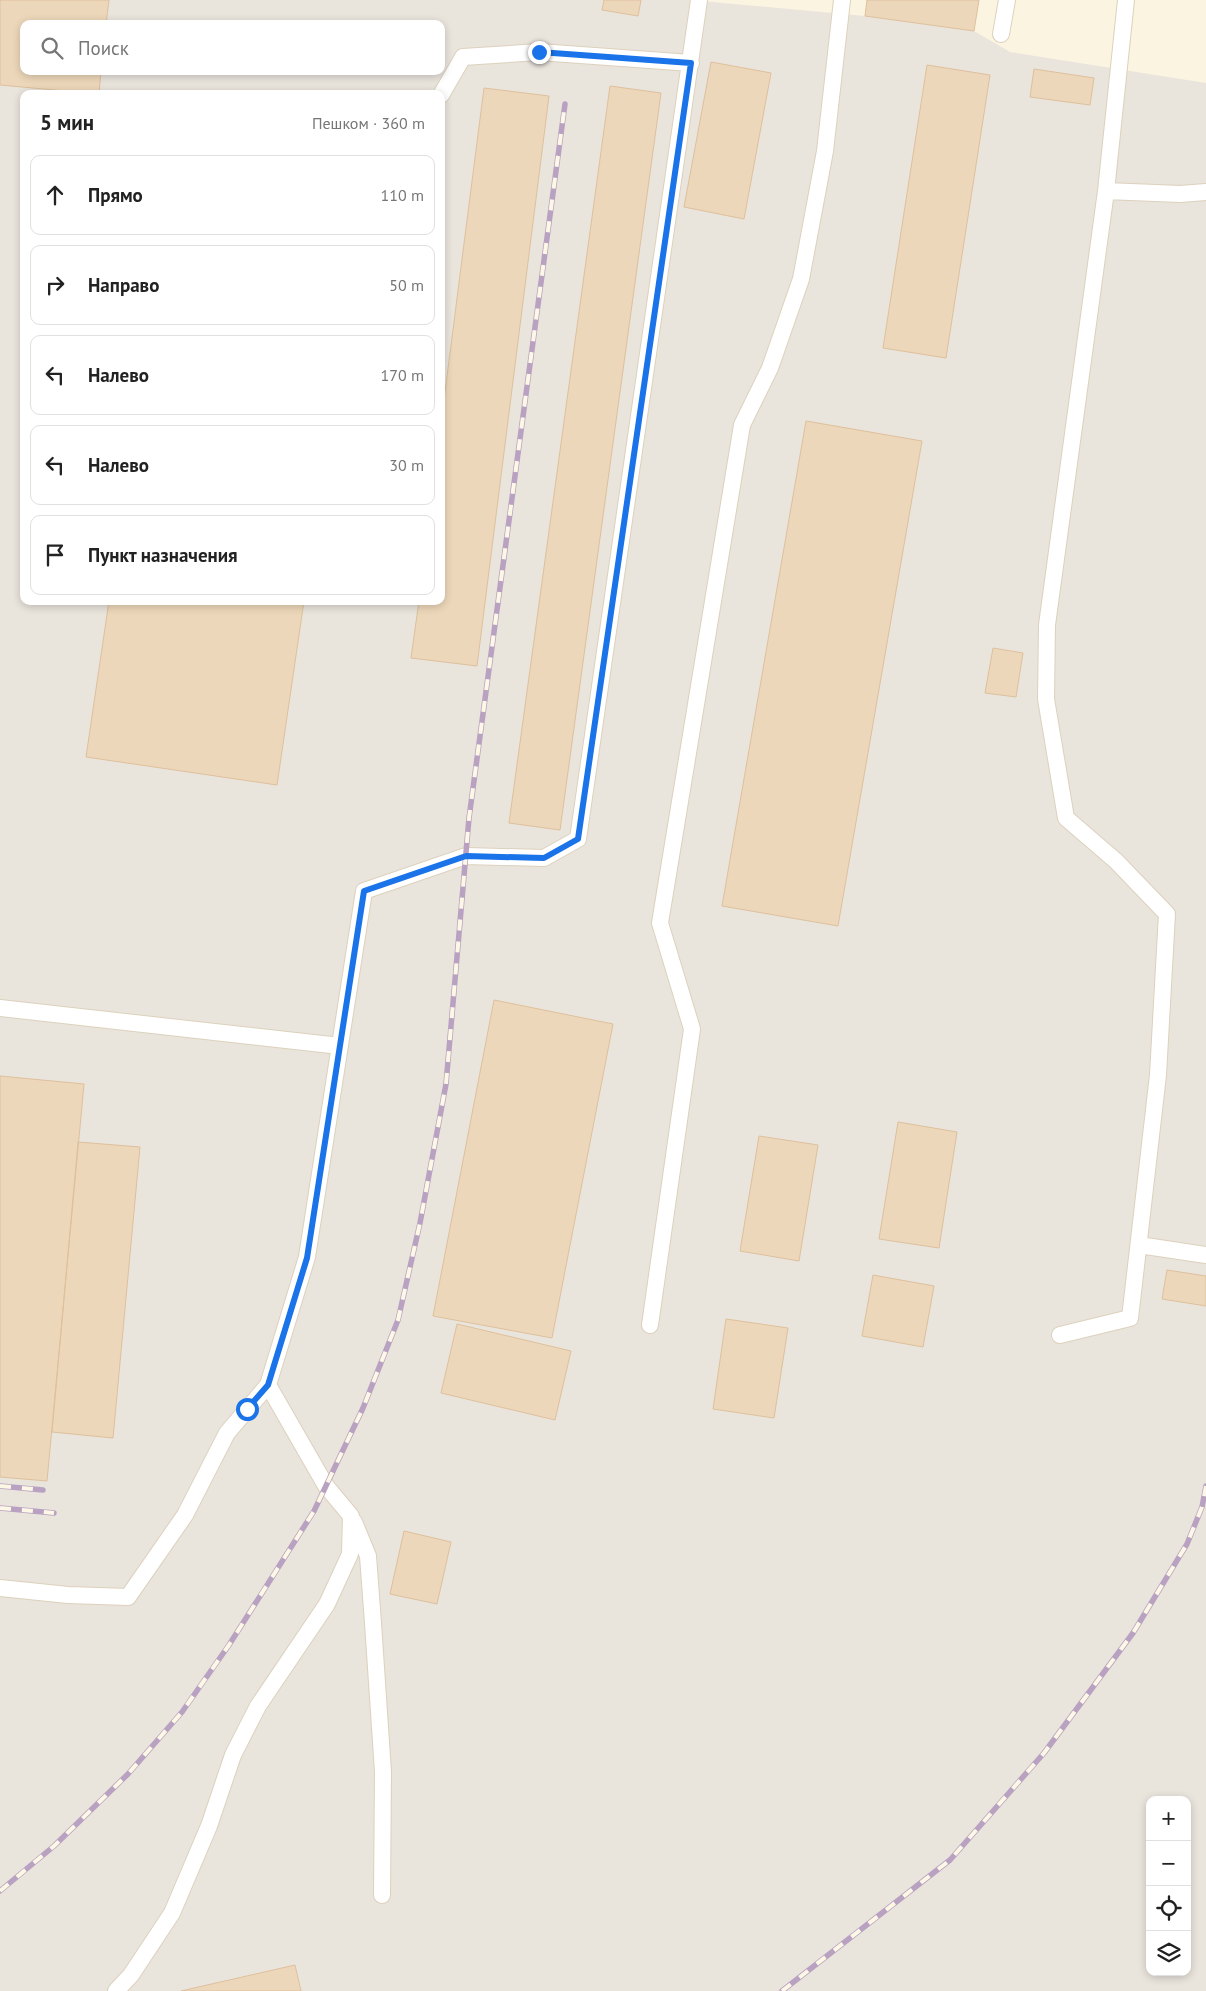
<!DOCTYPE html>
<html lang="ru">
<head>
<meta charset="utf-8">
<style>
	:root { --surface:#fff; --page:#f6f6f6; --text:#222; --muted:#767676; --line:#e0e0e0 }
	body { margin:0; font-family:"PT Sans",sans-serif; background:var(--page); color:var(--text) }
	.controls { position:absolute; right:15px; bottom:15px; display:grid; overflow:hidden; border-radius:10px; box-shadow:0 2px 8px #0003 }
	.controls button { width:45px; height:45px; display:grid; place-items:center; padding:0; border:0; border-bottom:1px solid var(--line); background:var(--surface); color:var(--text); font:25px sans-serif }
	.stop { position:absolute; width:15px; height:15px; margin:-11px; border:4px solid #1a73e8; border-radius:50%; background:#fff }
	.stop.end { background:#1a73e8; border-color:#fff; box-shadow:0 1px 5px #0008 }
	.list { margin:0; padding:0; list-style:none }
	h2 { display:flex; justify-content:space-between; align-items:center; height:65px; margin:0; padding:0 20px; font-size:21px }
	h2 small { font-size:16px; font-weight:400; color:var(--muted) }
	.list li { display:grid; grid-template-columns:32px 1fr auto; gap:15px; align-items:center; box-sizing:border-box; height:80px; margin:0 10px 10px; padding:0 10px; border:1px solid var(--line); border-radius:10px }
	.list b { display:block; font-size:19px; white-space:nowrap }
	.list em { font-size:16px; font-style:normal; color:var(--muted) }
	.icon { flex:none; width:28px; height:28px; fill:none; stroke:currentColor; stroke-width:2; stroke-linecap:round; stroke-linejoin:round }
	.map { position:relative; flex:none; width:1206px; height:1991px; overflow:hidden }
	.search { position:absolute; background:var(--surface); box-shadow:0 2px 8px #0003; left:20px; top:20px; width:425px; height:55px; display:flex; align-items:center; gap:12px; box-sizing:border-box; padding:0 18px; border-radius:10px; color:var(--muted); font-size:19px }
	.panel { position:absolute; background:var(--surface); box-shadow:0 2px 8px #0003; left:20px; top:90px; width:425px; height:515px; border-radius:10px }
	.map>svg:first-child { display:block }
	.industrial { fill:#e9e4dc; fill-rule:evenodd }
	.building { fill:#edd7ba; stroke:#dec09c }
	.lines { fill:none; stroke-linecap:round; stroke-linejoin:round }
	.lane-casing { stroke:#ddd1bd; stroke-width:18 }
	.lane { stroke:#fff; stroke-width:16 }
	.rail-casing { stroke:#b8a1c1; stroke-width:5.5 }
	.rail { stroke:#fdf8e6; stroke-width:4; stroke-dasharray:11; stroke-linecap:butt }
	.route { stroke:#1a73e8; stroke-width:6 }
</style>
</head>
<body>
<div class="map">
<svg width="1206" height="1991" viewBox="0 0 1206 1991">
	<rect width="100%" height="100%" fill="#faf4e1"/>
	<path class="industrial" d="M0 0H690L865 16 974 31 1010 52 1206 83V1991H0ZM24 24H441V71H24ZM24 94H441V601H24ZM1150 1800H1187V1972H1150Z"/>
	<path class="building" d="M0 0H109L106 24H24V71H101L99 94 0 85Z
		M604 0H641L638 16 602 10Z
		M867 0H979L974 31 865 16Z
		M711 62 771 73 744 219 684 207Z
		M927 65 990 75 946 358 883 348Z
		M1034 69 1094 78 1090 105 1030 97Z
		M610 86 661 93 560 830 509 823Z
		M484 88 549 96 477 666 411 658 419 601H441V423Z
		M806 421 922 441 838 926 722 906Z
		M109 601H304L277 785 86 757Z
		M993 648 1023 653 1016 697 985 693Z
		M494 1000 613 1024 552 1338 433 1316Z
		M0 1076 84 1084 47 1481 0 1477Z
		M898 1122 957 1132 939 1248 879 1239Z
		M759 1136 818 1145 799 1261 740 1251Z
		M78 1142 140 1147 113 1438 52 1432Z
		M1167 1270 1206 1276V1306L1162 1299Z
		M873 1275 934 1286 923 1347 862 1336Z
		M726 1319 788 1328 774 1418 713 1409Z
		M457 1324 571 1351 555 1420 441 1393Z
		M404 1531 451 1542 437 1604 390 1594Z
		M295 1965 301 1991H181Z"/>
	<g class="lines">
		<g class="lane-casing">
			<path id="lane" d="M1001 34 1007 0
				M441 95 463 57 539 52 691 63
				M1106 191 1180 194 1206 192
				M0 1008 340 1046
				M1139 1245 1206 1255
				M650 1325 692 1029 660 923 742 425 770 368 801 279 825 151 842 0
				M1060 1335 1130 1318 1158 1075 1167 914 1116 861 1066 818 1046 699 1047 625 1106 191 1126 0
				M354 1522 368 1556 373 1623 383 1772 382 1895
				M0 1588 68 1595 128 1597 185 1515 227 1433 268 1385 307 1257 364 891 466 856 544 858 578 839 699 0
				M116 1991 131 1975 172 1913 209 1826 233 1755 258 1706 327 1604 350 1554 351 1516 326 1486 268 1385"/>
		</g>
		<use href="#lane" class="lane"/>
		<g class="rail-casing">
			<path id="rail" d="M0 1486 43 1490
				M0 1508 54 1513
				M0 1891 54 1846 128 1774 182 1712 229 1645 314 1511 363 1408 398 1320 420 1223 446 1084 469 818 565 104
				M782 1991 950 1860 1044 1753 1133 1633 1187 1544 1202 1507 1206 1486"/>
		</g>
		<use href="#rail" class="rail"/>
	</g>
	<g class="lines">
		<path class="route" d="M247 1409 268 1385 307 1258 364 891 466 856 544 858 578 839 691 63 539 52"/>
	</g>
</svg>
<div class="controls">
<button>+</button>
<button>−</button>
<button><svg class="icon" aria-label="locate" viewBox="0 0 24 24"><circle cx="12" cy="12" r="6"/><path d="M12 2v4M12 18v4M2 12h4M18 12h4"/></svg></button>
<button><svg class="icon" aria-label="layers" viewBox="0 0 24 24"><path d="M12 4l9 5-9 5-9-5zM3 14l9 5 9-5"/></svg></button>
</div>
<div class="stop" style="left:247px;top:1409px"></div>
<div class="stop end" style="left:539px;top:52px"></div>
<div class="search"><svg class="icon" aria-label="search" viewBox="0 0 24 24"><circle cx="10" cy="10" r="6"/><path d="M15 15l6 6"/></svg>Поиск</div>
<section class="panel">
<h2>5 мин<small>Пешком · 360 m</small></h2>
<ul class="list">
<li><svg class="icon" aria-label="ahead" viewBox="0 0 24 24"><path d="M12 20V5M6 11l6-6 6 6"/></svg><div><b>Прямо</b></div><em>110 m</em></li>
<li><svg class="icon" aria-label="right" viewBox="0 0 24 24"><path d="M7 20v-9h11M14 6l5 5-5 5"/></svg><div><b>Направо</b></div><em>50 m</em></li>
<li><svg class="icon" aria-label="left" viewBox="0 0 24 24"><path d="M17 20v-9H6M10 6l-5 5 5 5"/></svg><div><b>Налево</b></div><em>170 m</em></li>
<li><svg class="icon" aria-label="left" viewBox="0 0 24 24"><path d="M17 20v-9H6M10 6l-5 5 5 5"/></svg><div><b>Налево</b></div><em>30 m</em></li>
<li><svg class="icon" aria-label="arrive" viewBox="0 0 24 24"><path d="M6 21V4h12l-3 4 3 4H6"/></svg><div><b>Пункт назначения</b></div></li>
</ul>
</section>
</div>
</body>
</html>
